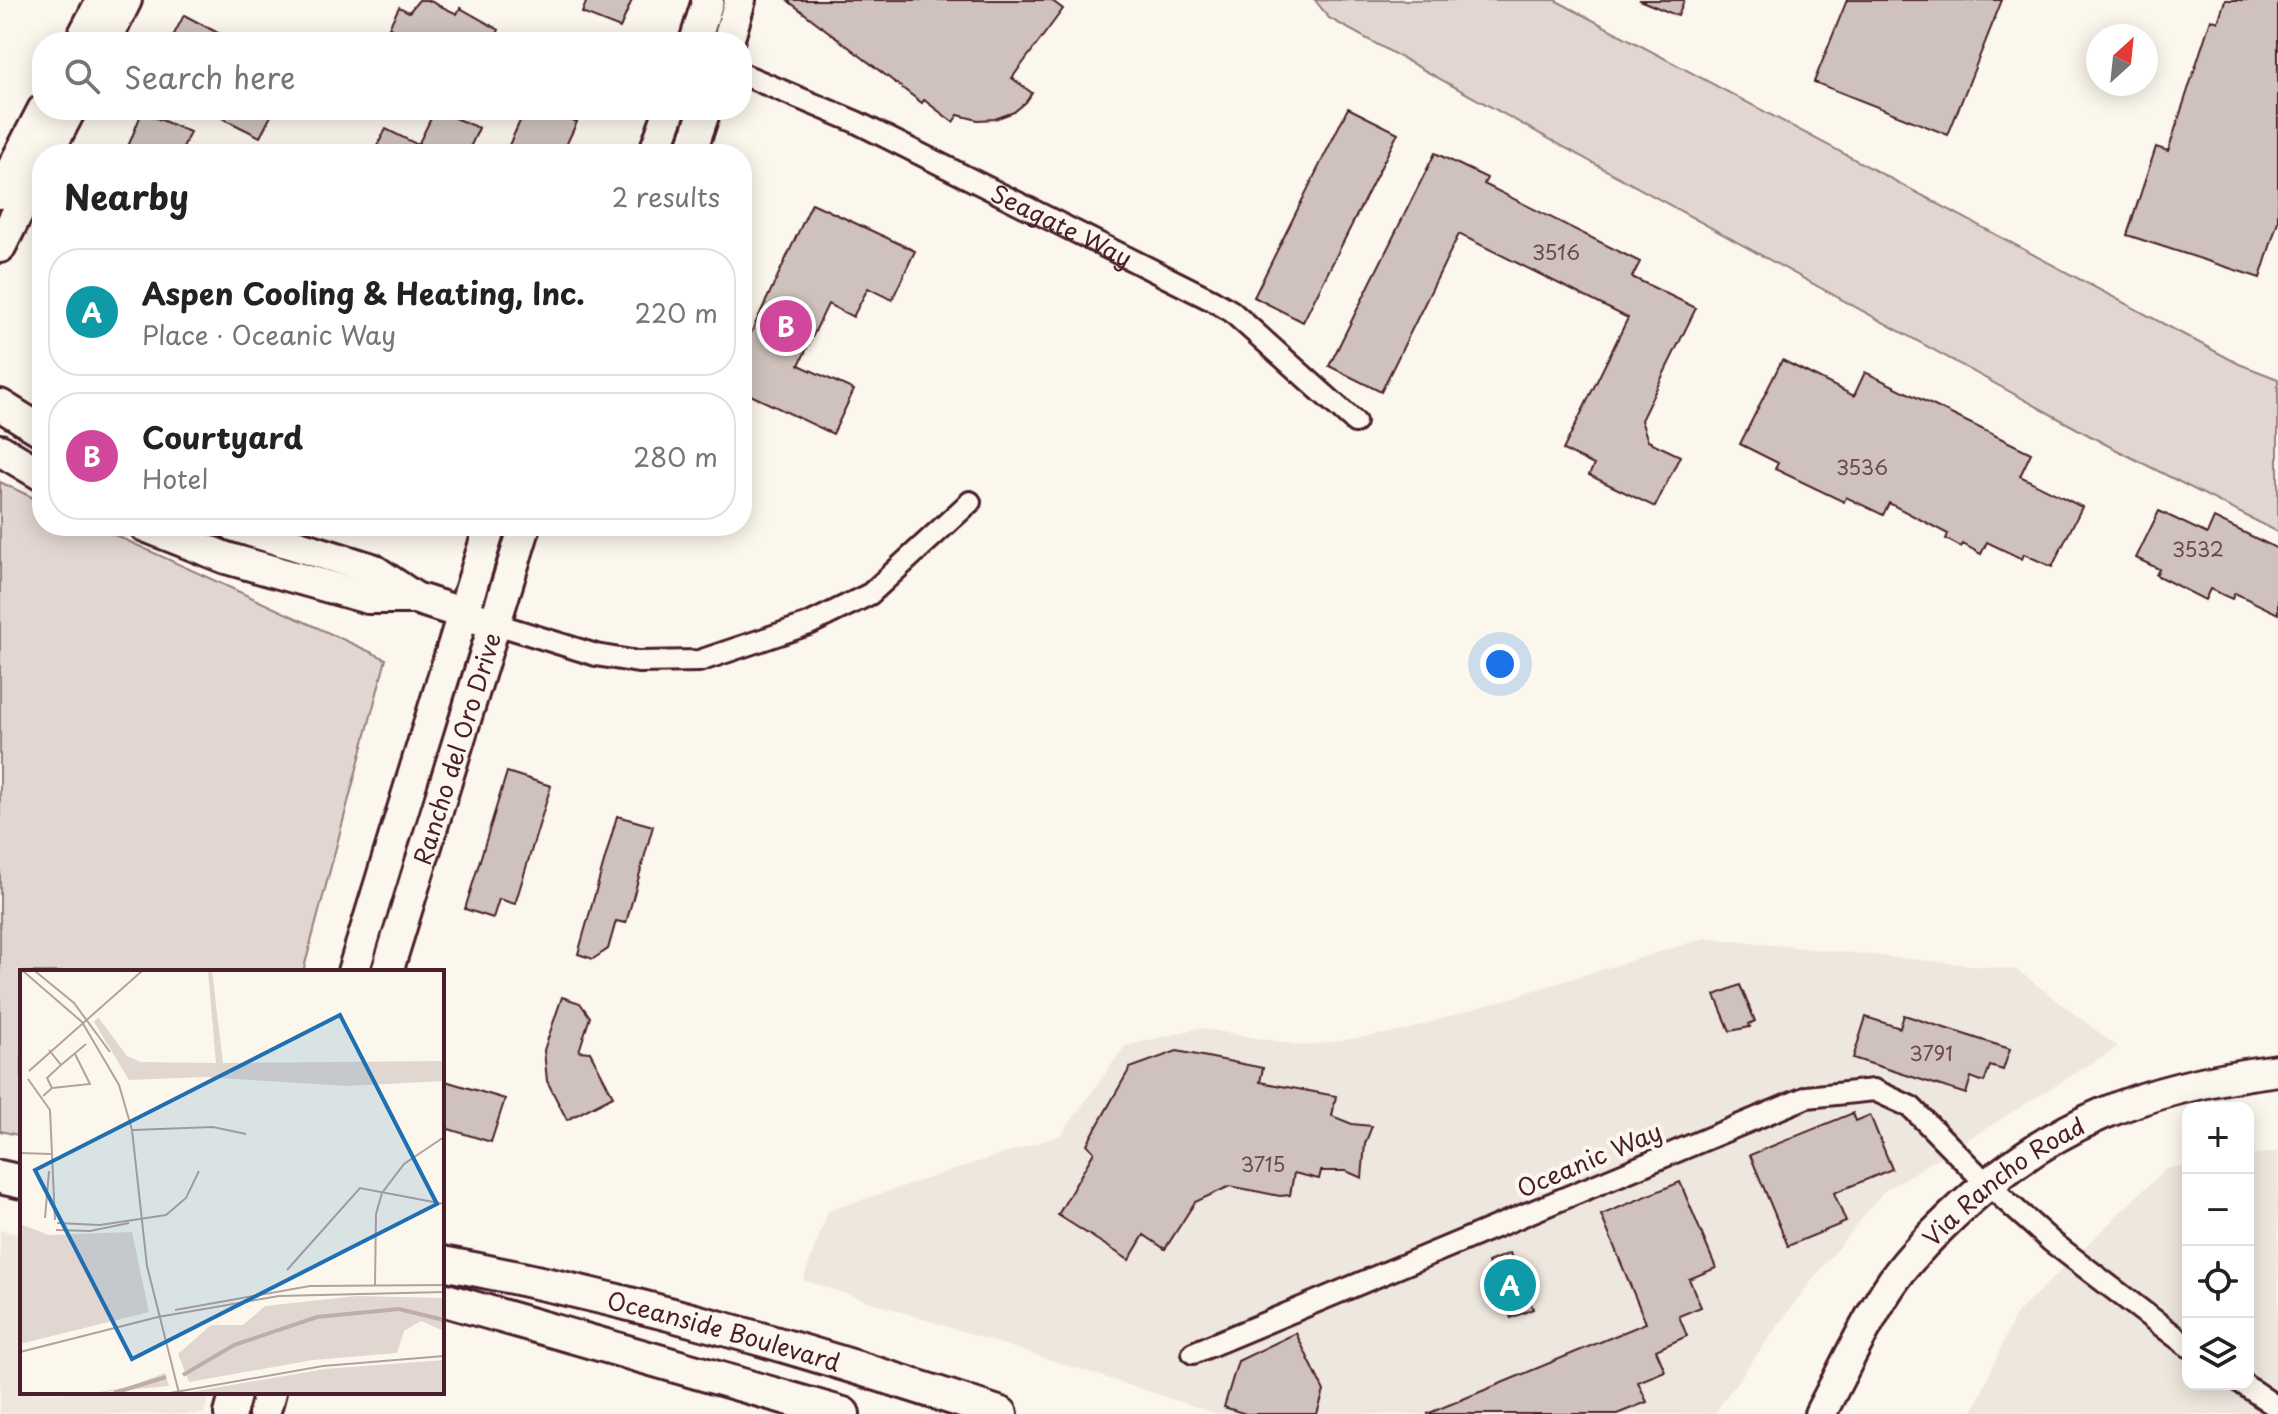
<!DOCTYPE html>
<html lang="en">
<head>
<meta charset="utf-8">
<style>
	:root { --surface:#fff; --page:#f2f2f2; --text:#222; --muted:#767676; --line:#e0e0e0; --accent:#1f6fb2 }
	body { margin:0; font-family:"Playpen Sans",sans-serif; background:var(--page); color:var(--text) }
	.controls { position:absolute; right:24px; bottom:24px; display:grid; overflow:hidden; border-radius:16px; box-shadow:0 4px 20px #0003 }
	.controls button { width:72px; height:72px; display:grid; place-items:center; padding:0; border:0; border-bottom:2px solid var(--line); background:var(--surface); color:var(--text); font:40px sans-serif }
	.compass { position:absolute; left:2086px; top:24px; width:72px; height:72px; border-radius:50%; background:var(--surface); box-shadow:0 4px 20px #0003; rotate:27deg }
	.you { position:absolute; left:1500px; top:664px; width:28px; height:28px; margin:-20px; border:6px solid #fff; border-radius:50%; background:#1a73e8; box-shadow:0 0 0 12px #1a73e833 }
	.badge { display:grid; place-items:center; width:52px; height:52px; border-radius:50%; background:var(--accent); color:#fff; font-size:26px; font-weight:700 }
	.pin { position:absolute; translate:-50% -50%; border:4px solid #fff; box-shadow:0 2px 8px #0006 }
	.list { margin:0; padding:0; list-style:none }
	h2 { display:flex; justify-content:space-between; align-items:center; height:104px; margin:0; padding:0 32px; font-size:34px }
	h2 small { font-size:26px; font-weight:400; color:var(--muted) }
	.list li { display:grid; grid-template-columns:52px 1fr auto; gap:24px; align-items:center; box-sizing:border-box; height:128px; margin:0 16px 16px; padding:0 16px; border:2px solid var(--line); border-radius:32px }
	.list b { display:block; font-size:30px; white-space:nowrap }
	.list p { margin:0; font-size:26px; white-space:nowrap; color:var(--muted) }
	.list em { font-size:26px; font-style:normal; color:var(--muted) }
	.icon { flex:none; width:44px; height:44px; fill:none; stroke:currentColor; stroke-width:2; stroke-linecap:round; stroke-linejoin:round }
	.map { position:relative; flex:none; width:2278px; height:1414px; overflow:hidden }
	.search { position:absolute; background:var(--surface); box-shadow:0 4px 20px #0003; left:32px; top:32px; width:720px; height:88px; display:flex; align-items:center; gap:20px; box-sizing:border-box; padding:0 28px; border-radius:32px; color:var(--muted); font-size:30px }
	.panel { position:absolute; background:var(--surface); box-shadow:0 4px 20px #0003; left:32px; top:144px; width:720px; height:392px; border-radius:32px }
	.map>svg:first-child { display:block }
	.built { fill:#eee7de }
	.green { fill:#e2d7d0; stroke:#967b7e; stroke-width:2 }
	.building { fill:#cfc2bc; stroke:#4a1f2b; stroke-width:2 }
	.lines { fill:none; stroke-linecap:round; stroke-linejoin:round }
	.street-casing { stroke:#4a1f2b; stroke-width:26 }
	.secondary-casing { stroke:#4a1f2b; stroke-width:36 }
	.primary-casing { stroke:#4a1f2b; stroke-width:38 }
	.street { stroke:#fbf7ec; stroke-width:20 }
	.secondary { stroke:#fbf7ec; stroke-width:30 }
	.primary { stroke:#fbf7ec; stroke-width:32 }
	.labels { text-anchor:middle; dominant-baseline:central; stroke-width:8; stroke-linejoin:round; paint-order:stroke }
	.number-label { font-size:20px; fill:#6b484f }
	.street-label { font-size:24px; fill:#4a1f2b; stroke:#fbf7ec }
	.inset-river { fill:none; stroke:#bfadaa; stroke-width:4 }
	.inset-road { fill:none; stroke:#b4a19f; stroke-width:2 }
	.view { fill:#1f6fb2; fill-opacity:0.15; stroke:#1f6fb2; stroke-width:4 }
	.inset-edge { fill:none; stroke:#4a1f2b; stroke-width:4 }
</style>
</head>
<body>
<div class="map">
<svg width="2278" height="1414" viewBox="0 0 2278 1414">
	<rect width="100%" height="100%" fill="#fbf7ec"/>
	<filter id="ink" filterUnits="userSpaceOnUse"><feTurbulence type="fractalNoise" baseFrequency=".0125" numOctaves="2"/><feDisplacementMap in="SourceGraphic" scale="16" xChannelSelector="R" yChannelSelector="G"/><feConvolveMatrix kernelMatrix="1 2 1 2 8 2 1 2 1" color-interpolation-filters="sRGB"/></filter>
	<g filter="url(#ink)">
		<path class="built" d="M1705 938 2017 970 2118 1047 1884 1191 1797 1299 1714 1414H1218L803 1280 828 1211 1061 1135 1125 1046 1199 1028 1305 1046 1402 1031Z
			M2278 1151V1414H1972L2016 1314 2165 1169 2188 1165V1384H2248V1156Z
			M0 1230 22 1235V1392H210L204 1414H0Z"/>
		<path class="green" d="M1315 0H1555L2239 364 2278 379V532L2105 444 1329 18Z
			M0 482 42 502V526H95L386 659 303 972H22V1136L0 1131Z"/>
		<path class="building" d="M419 0H428L457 14 460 8 499 30 493 42H403L406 36 389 27 399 7 409 12Z
			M587 0H632L620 28 582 13Z
			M787 0H1051L1063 9 1012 78 1032 93 1026 102 1014 112 995 119 978 120 958 115 953 122 924 100 922 103Z
			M1639 0H1684L1678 16Z
			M1847 0H2002L1948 135 1814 82Z
			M2225 0H2278V221L2260 278 2127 235 2156 147 2168 151 2211 19 2218 22Z
			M184 15 235 42H170Z
			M1348 108 1398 133 1303 322 1254 297Z
			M206 110H274L260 137Z
			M435 110 479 128 467 154H394L377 146 386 129 418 145Z
			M525 110H577L572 120 577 122 562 154H505Z
			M142 112 190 132 180 154H125Z
			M1435 153 1487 178 1484 184 1640 262 1632 277 1696 308 1641 420 1648 441 1680 456 1655 507 1589 475 1594 465 1563 450 1628 318 1459 234 1381 392 1329 366Z
			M812 203 915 251 892 300 868 288 853 317 828 304 799 365 854 390 833 434 742 391 748 379 742 376V352Z
			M1782 360 1854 396 1865 372 2031 453 2020 476 2082 507 2052 567 2024 554 2022 559 1987 542 1981 554 1963 544 1961 547 1946 539 1948 534 1889 503 1883 515 1846 497 1844 502 1775 469 1778 463 1740 444Z
			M2159 511 2207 534 2214 518 2278 549V614L2235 593 2232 599 2210 589 2205 600 2156 575 2159 569 2136 558Z
			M507 772 551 786 515 904 499 899 493 918 465 909Z
			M617 816 653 826 626 923 616 921 608 949 593 959 578 954Z
			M1740 985 1755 1021 1749 1024 1750 1027 1730 1031 1715 995Z
			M562 997 580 1003 590 1017 579 1051 590 1052 613 1096 567 1120 547 1081 544 1050Z
			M1904 1015 2010 1049 2003 1070 1990 1066 1984 1082 1971 1077 1966 1094 1853 1058 1866 1017 1900 1028Z
			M1177 1051 1263 1068 1260 1082 1336 1096 1332 1116 1352 1124 1372 1126 1365 1144 1362 1178 1346 1171H1321L1319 1179 1294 1173 1290 1195 1280 1196 1230 1186 1195 1202 1165 1249 1144 1235 1129 1260 1058 1215 1094 1152 1087 1144 1130 1068Z
			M442 1080 505 1099 491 1142 442 1127Z
			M1853 1113 1856 1121 1870 1115 1892 1169 1834 1193 1846 1222 1788 1246 1750 1155Z
			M1680 1182 1716 1268 1689 1279 1701 1307 1679 1316 1687 1336 1656 1350 1665 1371 1638 1382 1647 1402 1617 1414H1427L1646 1323 1601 1215Z
			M1510 1253 1533 1309 1511 1318 1488 1262Z
			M1296 1333 1324 1391 1317 1414H1246L1224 1407 1238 1361Z"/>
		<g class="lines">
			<g class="street-casing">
				<g id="street">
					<path id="s1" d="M742 74 856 122 1212 300 1231 311 1355 422"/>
					<path d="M493 623 596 655 638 662 699 661 809 624 870 594 970 502"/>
					<path d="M1193 1353 1807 1097 1874 1090 1911 1107 1986 1183 2052 1242 2188 1346"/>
					<path d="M2243 1384 2278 1408"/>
				</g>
			</g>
			<g class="secondary-casing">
				<g id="secondary">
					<path d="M80 42 102 0"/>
					<path d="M105 42 126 0"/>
					<path d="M695 42 708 0"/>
					<path d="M728 42 740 0"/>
					<path d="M47 154 70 110"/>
					<path d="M654 154 670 110"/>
					<path d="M690 154 705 110"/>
					<path d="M0 193 43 110"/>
					<path d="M0 247 42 164"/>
					<path d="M0 405 42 431"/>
					<path d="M0 450 42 475"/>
					<path d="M145 526 226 558 368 598H415"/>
					<path d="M235 526 372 569 415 598 480 619"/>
					<path d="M353 972 490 526"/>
					<path id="s2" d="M387 972 525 526"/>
					<path d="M230 1414 236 1392"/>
					<path d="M264 1414 270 1392"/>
					<path id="s3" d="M1820 1414C1842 1373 1862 1329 1887 1290 1904 1263 1928 1239 1951 1217 2050 1122 2144 1087 2278 1070"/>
				</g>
			</g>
			<g class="primary-casing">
				<g id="primary">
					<path d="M0 1177 22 1182"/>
					<path id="s4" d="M442 1263C631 1298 818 1353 1001 1414"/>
					<path d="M442 1299 843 1414"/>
				</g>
			</g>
			<use href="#street" class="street"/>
			<use href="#secondary" class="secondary"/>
			<use href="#primary" class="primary"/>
		</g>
	</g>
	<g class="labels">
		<g class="number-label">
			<text x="1556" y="252">3516</text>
			<text x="1862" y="467">3536</text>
			<text x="2198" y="549">3532</text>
			<text x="1931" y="1053">3791</text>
			<text x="1263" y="1164">3715</text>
		</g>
		<g class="street-label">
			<text stroke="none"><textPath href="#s1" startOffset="354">Seagate Way</textPath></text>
			<text stroke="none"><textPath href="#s2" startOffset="234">Rancho del Oro Drive</textPath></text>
			<text transform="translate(1589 1159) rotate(-23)">Oceanic Way</text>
			<text stroke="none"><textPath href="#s3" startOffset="302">Via Rancho Road</textPath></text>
			<text stroke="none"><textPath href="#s4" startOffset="290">Oceanside Boulevard</textPath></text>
		</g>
	</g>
	<g transform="translate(20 970)">
		<rect width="424" height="424" fill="#fbf7ec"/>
		<path d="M188 1H192L203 93 424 91V111L327 116 184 107 109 110 74 52 78 47 107 86 121 92 196 93ZM0 254 29 265 112 262 129 342 0 374ZM337 326 424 328V361L401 351 384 361 377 383 293 390 169 412 158 384 191 355H223L245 336ZM424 390V423L171 422 305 399ZM145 403 149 416 74 423 108 417Z" fill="#e2d7d0"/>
		<path class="inset-river" d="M163 405 214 375 297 347 379 339 424 350M94 423 146 407"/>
		<path class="inset-road" d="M3 1 62 52 99 115 112 160 127 296 159 423M15 1 54 33 90 82M29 80 41 95 27 108 32 118M41 95 66 74M9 101 122 1M8 109 30 140 35 250M23 126 32 118 70 114 55 84M113 160 193 157 226 164M0 183 31 184M25 248 29 201M37 253 80 255 146 245 166 228 179 201M36 260 70 261 109 253M267 300 340 218 424 234M355 315 356 244 362 223 384 194 424 167M155 340 290 316 424 315M0 382 138 347 259 326 424 322M150 423 303 396 424 386"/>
		<path class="view" d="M320 45 417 234 112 389 15 200Z"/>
		<rect width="424" height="424" class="inset-edge"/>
	</g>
</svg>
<div class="controls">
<button>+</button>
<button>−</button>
<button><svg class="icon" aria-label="locate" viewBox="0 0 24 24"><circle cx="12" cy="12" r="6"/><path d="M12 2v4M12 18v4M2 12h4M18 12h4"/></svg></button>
<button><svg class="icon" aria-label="layers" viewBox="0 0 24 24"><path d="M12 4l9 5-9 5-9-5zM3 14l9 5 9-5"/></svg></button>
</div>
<svg class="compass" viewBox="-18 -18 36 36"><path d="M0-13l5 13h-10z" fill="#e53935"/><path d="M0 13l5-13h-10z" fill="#767676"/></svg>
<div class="you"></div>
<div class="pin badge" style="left:1510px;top:1285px;background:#0f9aa8">A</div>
<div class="pin badge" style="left:786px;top:326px;background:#d1479c">B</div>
<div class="search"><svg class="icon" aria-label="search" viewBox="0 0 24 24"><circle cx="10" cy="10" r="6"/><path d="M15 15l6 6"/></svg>Search here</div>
<section class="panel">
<h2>Nearby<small>2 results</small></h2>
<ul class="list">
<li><span class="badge" style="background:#0f9aa8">A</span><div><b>Aspen Cooling &amp; Heating, Inc.</b><p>Place · Oceanic Way</p></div><em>220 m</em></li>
<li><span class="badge" style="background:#d1479c">B</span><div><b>Courtyard</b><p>Hotel</p></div><em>280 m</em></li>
</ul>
</section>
</div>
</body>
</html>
